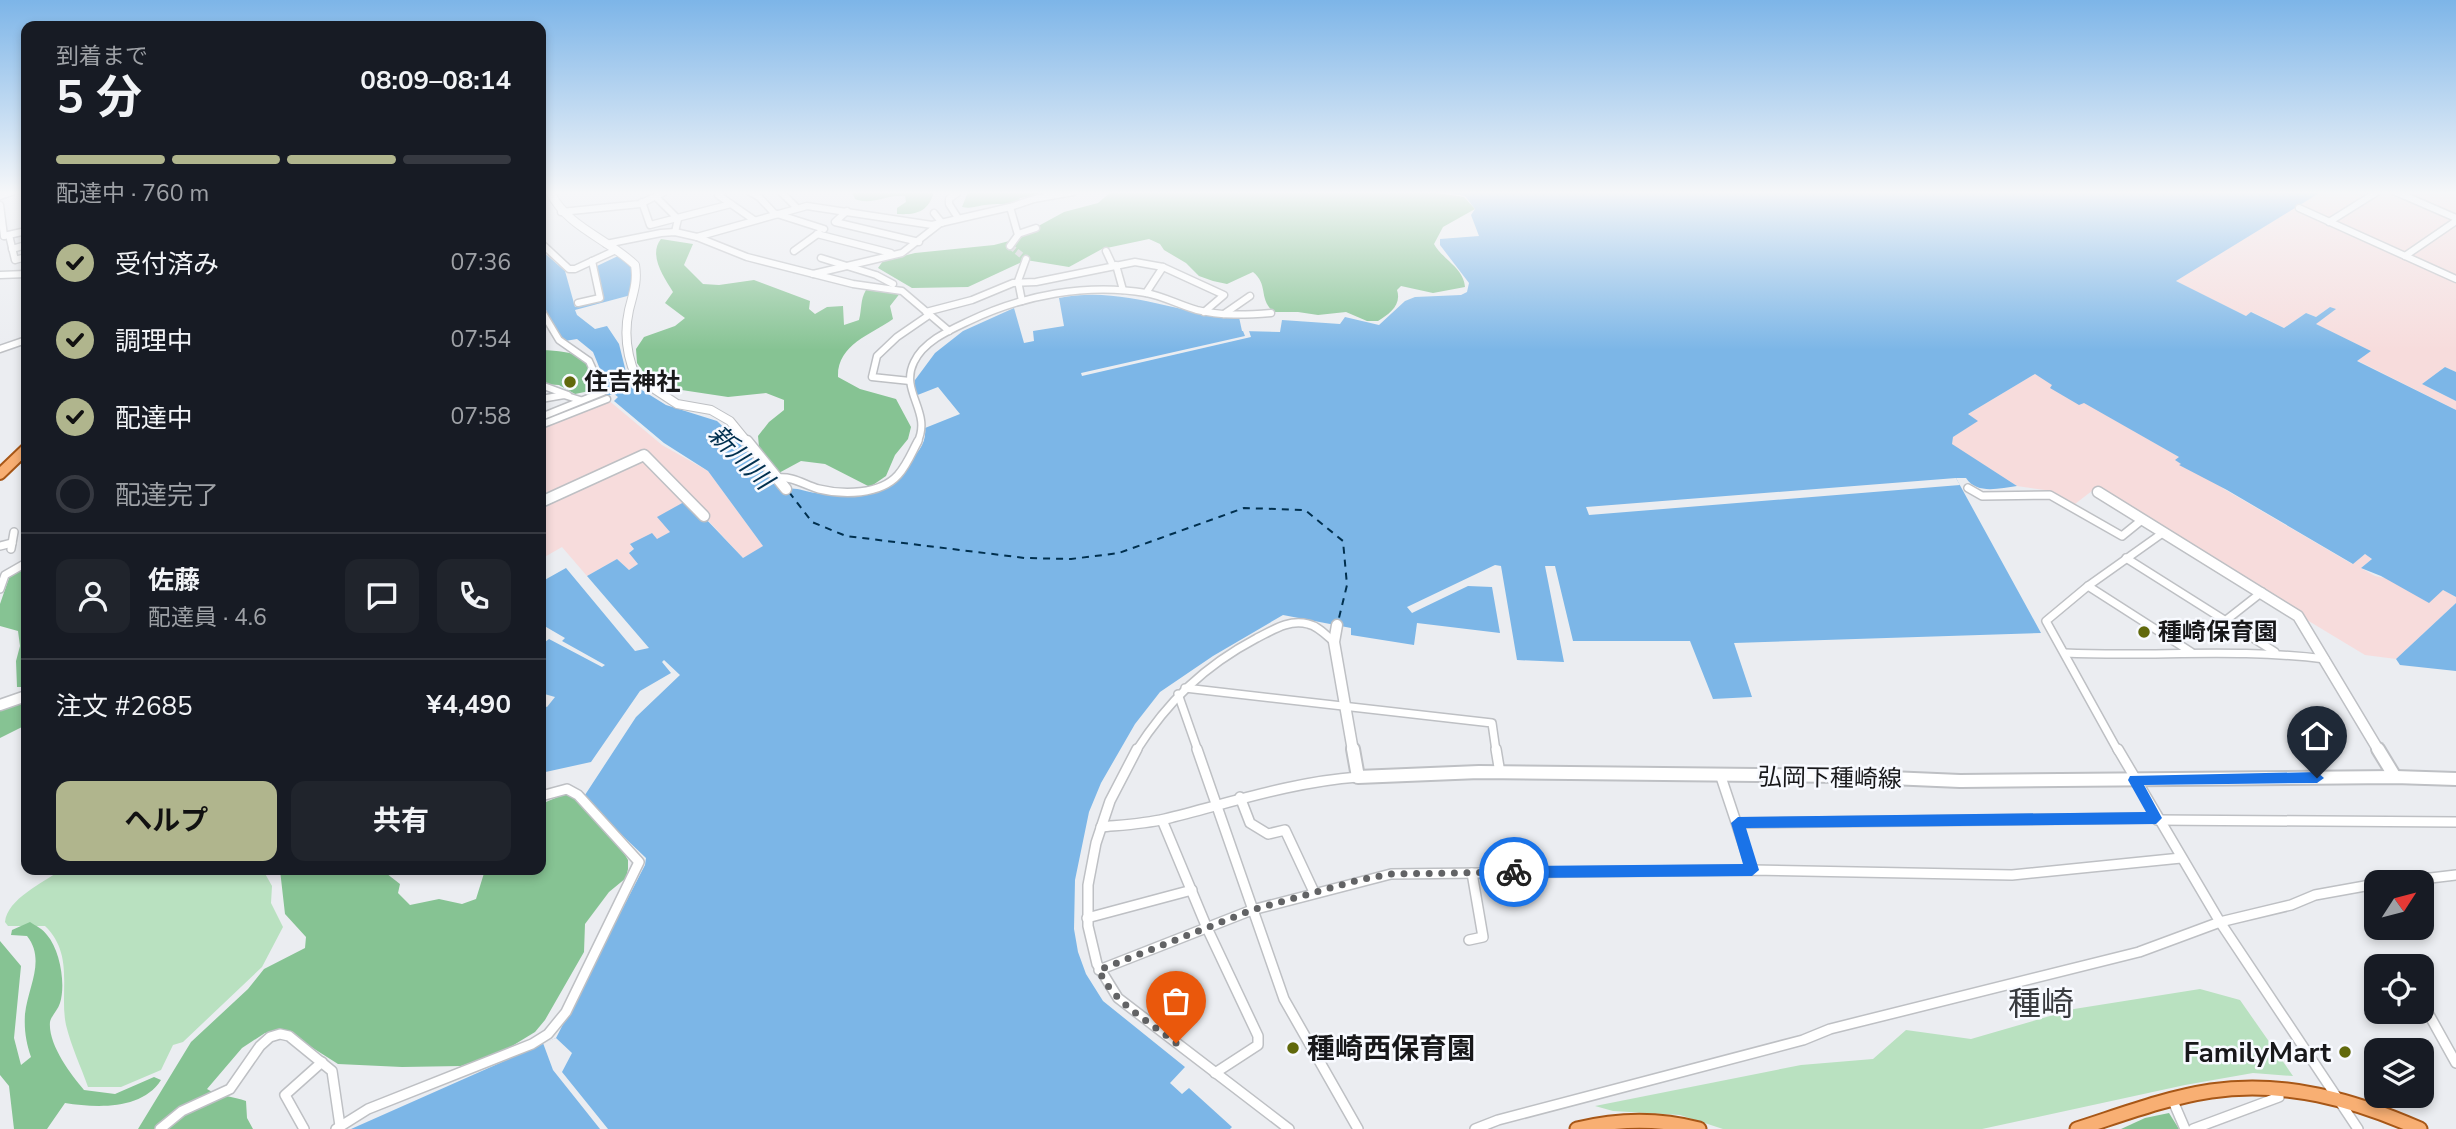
<!DOCTYPE html>
<html lang="ja">
<head>
<meta charset="utf-8">
<style>
  body { margin:0; font-family:"Nunito Sans","Noto Sans JP",sans-serif; background:#20242c; color:#f1f3f6; height:100vh; display:flex; flex-direction:column; font-size:26px; white-space:nowrap }
  * { box-sizing:border-box; margin:0 }
  p { font-size:23px; color:#9ea1a6 }
  .icon { flex:none; width:38px; height:38px; fill:none; stroke:currentColor; stroke-width:2; stroke-linecap:round; stroke-linejoin:round }
  .map { position:relative; flex:1; overflow:hidden }
  .details { position:absolute; left:21px; top:21px; width:525px; height:854px; display:flex; flex-direction:column; background:#171b24; border-radius:14px; box-shadow:0 4px 10px #0003 }
  .details>* { flex:none }
  .needle { width:46px; rotate:54deg }
  .buttons { position:absolute; left:2364px; top:870px; display:grid; gap:14px }
  .buttons a { display:grid; place-items:center; width:70px; height:70px; border-radius:14px; background:#171b24; box-shadow:0 4px 10px #0003; font-size:35px }
  .pin { position:absolute; display:grid; place-items:center; width:60px; height:60px; color:#fff; margin:-72px -30px; border-radius:50% 50% 50% 0; rotate:-45deg; box-shadow:0 0 7px #0007 }
  .pin .icon { rotate:45deg }
  .courier { position:absolute; display:grid; place-items:center; width:70px; height:70px; margin:-35px; border:5px solid #1a73e8; border-radius:50%; background:#fff; color:#222; box-shadow:0 2px 9px #0007 }
  .overview em { font-style:normal; font-weight:700 }
  .overview div { display:flex; flex-direction:column-reverse }
  .overview { display:flex; align-items:center; justify-content:space-between; height:119px; padding:0 35px }
  h1 { font-size:46px; font-weight:700; line-height:52px }
  .bar { display:grid; grid-template-columns:repeat(4,1fr); gap:10px 7px; align-content:center; height:84px; padding:0 35px }
  .bar i { height:9px; border-radius:5px; background:#363941 }
  .bar .active { background:#b0b58d }
  .bar p { grid-column:span 4 }
  .line { display:flex; align-items:center; gap:18px; padding:0 35px; border-top:2px solid #363941 }
  .line div { flex:1 }
  .round { display:grid; place-items:center; flex:none; width:74px; height:74px; border-radius:14px; background:#20242c }
  ol { padding:0 35px; list-style:none }
  li { display:flex; align-items:center; gap:21px; height:77px }
  li p { margin-inline-start:auto }
  li .icon { padding:7px; border-radius:50%; background:#b0b58d; color:#111; stroke-width:4 }
  li:last-child { color:#9ea1a6 }
  li i { width:38px; height:38px; border:4px solid #363941; border-radius:50% }
  .primary-button { display:flex; gap:14px; margin-top:auto; padding:14px 35px }
  .primary-button a { flex:1; height:80px; border-radius:14px; background:#b0b58d; color:#111; font-size:28px; font-weight:700; line-height:80px; text-align:center }
  .primary-button a+a { background:#20242c; color:#f1f3f6 }
  .map>svg:first-child { display:block }
  .industrial { fill:#f7dcdc }
  .green { fill:#b9e1c0 }
  .forest { fill:#86c393 }
  .water { fill:#7cb6e7 }
  .pier { fill:#ebedf1 }
  .lines { fill:none; stroke-linecap:round; stroke-linejoin:round }
  .stream { stroke:#7cb6e7; stroke-width:2 }
  .ferry { stroke:#01304f; stroke-width:2; stroke-dasharray:7 6; stroke-linecap:butt }
  .street-tunnel { stroke:#cbcdd1; stroke-width:6; stroke-dasharray:6 2.5; stroke-linecap:butt }
  .street-far2-casing { stroke:#bec0c4; stroke-width:9 }
  .street-far1-casing { stroke:#bec0c4; stroke-width:10 }
  .street-casing { stroke:#bec0c4; stroke-width:12 }
  .secondary-far2-casing { stroke:#bec0c4; stroke-width:10 }
  .secondary-far1-casing { stroke:#bec0c4; stroke-width:13 }
  .secondary-casing { stroke:#bec0c4; stroke-width:16 }
  .primary-far1-casing { stroke:#a75717; stroke-width:14 }
  .primary-casing { stroke:#a75717; stroke-width:17 }
  .street-far2 { stroke:#fff; stroke-width:6 }
  .street-far1 { stroke:#fff; stroke-width:7 }
  .street { stroke:#fff; stroke-width:9 }
  .secondary-far2 { stroke:#fff; stroke-width:8 }
  .secondary-far1 { stroke:#fff; stroke-width:10 }
  .secondary { stroke:#fff; stroke-width:12 }
  .primary-far1 { stroke:#f8af73; stroke-width:10 }
  .primary { stroke:#f8af73; stroke-width:13 }
  .route { fill:#1a73e8 }
  .done { stroke:#626365; stroke-width:7; stroke-dasharray:0 12.6 }
  .poi-dot { fill:#61690c; stroke:#f8faff; stroke-width:2.5 }
  .labels { text-anchor:middle; stroke-width:5; stroke-linejoin:round; paint-order:stroke }
  .poi-label { font-size:24px; font-weight:bold; fill:#18181a; stroke:#f8faff; text-anchor:start }
  .street-label { font-size:24px; fill:#18181a; stroke:#f8faff }
  .water-label { font-size:26px; font-style:italic; fill:#01304f; stroke:#f8faff }
  .near-poi-label { font-size:28px; font-weight:bold; fill:#18181a; stroke:#f8faff; text-anchor:start }
  .near-quarter-label { font-size:33px; fill:#383a3e; stroke:#f8faff }
</style>
</head>
<body>
<div class="map">
<svg width="2456" height="1129" viewBox="0 0 2456 1129">
  <rect width="100%" height="100%" fill="#ebedf1"/>
  <g class="industrial">
    <path d="M2321 192H2456V372L2445 367 2422 384 2456 401V410L2356 360 2371 351 2315 324 2335 309 2330 307 2316 317 2306 313 2284 328 2252 312 2246 316 2175 281Z"/>
    <path d="M2035 374 2179 457 2224 489 2352 564 2365 554 2372 559 2361 568 2375 576 2443 590 2456 597V603L2396 659 2365 655 2307 620 2296 609 2097 487 2075 504 2052 491 2017 486 1951 444 1953 437 1977 421 1968 414Z"/>
    <path d="M607 399 662 445 708 471 763 546 760 549 743 558 704 516 657 540 630 545 634 549 629 552 638 564 629 570 617 559 587 576 562 547 541 559V429Z"/>
  </g>
  <g class="green">
    <path d="M61 870H263L272 886 271 903 283 927 262 967 183 1042 173 1045 161 1070 121 1087H88C81 1067 71 1046 66 1025 59 992 75 955 45 926H8L5 922C7 899 44 882 61 870Z"/>
    <path d="M2200 989 2240 1000 2293 1076 2253 1073 2185 1085 1982 1129H1723L1680 1115 1613 1111 1595 1106 1801 1065 1873 1059 1906 1030 1971 1039 2074 1009Z"/>
  </g>
  <g class="forest">
    <path d="M852 192H934C928 212 917 215 897 214V208L906 202 905 196C887 194 872 206 855 199Z"/>
    <path d="M968 192H1055L1020 198 1017 203C1006 205 996 203 985 205 976 206 972 209 962 207Z"/>
    <path d="M1111 192H1430L1464 197 1475 209 1443 227 1434 244C1442 259 1464 268 1465 287L1433 293 1401 286 1397 290C1402 305 1389 314 1378 321H1367L1346 312 1318 315 1298 312H1274C1258 299 1269 285 1253 272L1227 284 1213 281 1199 276 1186 263 1164 250 1160 244 1149 239 1102 249 1069 267 1026 260 968 287 912 288 878 268 883 261 915 253 994 245 1013 240 1064 212 1098 203Z"/>
    <path d="M661 239 693 244 684 265 703 284 719 285 754 280 810 301 809 309 815 314 827 307 843 306 844 325 859 320C862 309 860 300 866 290L889 289 901 292 890 306 893 319C870 335 837 345 838 377L860 389 896 399 911 427 908 439 895 455 886 476 870 487 825 464 801 461 777 474 759 447 758 436 769 422 784 410V400L766 393 728 397 675 389 644 373 637 363 636 349 644 337 675 326 685 318 665 303 673 292C664 277 648 255 661 239Z"/>
    <path d="M541 350C578 352 586 353 599 389L575 394 559 385 541 384Z"/>
    <path d="M26 566V687H17L16 661 20 646 18 631 0 626V604L10 575Z"/>
    <path d="M26 701V725L0 738V710Z"/>
    <path d="M576 793 611 831 628 860V869L626 878 609 892 585 924 584 952 545 1020 535 1032 504 1051 461 1066 402 1067 338 1064 286 1031 265 1033 242 1048 207 1089C215 1095 235 1097 246 1101L247 1118 253 1129H138L191 1042 248 989 264 969 305 948 306 937 285 914 280 870H382L400 884 398 893 410 905 439 899 462 904 476 899 485 870H541V804L565 794Z"/>
    <path d="M30 922C36 926 43 929 47 935 60 950 66 984 60 1003 58 1010 51 1016 50 1022 48 1044 70 1074 84 1090L115 1094 154 1077 161 1080C142 1110 97 1108 65 1103L47 1129H14L9 1086 0 1075V941L21 966 14 1038 21 1065 31 1057C26 1042 24 1030 25 1014 28 987 46 960 27 936L11 935 12 930Z"/>
    <path d="M2169 1113 2179 1129H2121L2145 1118Z"/>
  </g>
  <g class="water">
    <path d="M1444 192H2321L2176 281 2246 316 2251 312 2284 328 2306 313 2316 317 2330 307 2336 309 2316 324 2371 351 2357 361 2456 410V597L2443 590 2429 603 2381 576 2361 568 2372 559 2365 554 2353 564 2227 490 2179 465 2181 464 2175 460 2179 457 2084 403 2079 405 2050 388 2052 385 2035 374 1968 414 1978 421 1953 437 1952 444 2017 486C2000 488 1977 495 1966 478H1956L2041 633 1734 643 1752 697 1713 699 1690 641H1573L1555 566H1545L1564 662 1517 660 1501 566 1495 565 1407 607 1412 613 1468 586 1492 587 1500 633 1417 623 1414 645 1351 635V628L1283 615 1213 656 1160 692 1135 724 1101 783 1089 812 1075 880 1074 929 1078 952 1086 974 1103 1001 1185 1067 1170 1083 1182 1094 1189 1088 1232 1127 1230 1129H351L556 1038 645 865 646 858 583 798 636 717 680 675 664 660 662 662 671 673 640 691 591 762 541 773V705L547 707 555 697 541 693V658L545 654 541 652V645L549 639 602 667 605 665 562 641 565 638 541 624V582L566 568 635 651 649 648 587 576 617 559 629 570 638 564 629 553 634 549 630 544 652 533 657 539 670 532 657 517 684 502 703 516 743 558 763 546 708 471 664 443 614 401 618 397 608 389 593 352 577 339 565 341C539 315 541 284 541 250L565 271 575 307 603 298 597 266 618 256 631 266V295L575 310 577 315 595 329 607 326 619 344 626 372 637 387 666 405 717 421 736 439 780 491C794 485 801 491 816 493 857 500 880 498 907 465 917 453 927 444 925 428L960 414 938 387 915 396V380L935 353 963 331 1014 308 1024 343 1034 341 1033 331 1064 326 1059 298C1124 285 1176 315 1239 317L1242 331 1280 332 1282 320 1340 324 1345 317 1379 325 1405 301 1415 297 1461 295 1467 292 1469 283 1440 245V239L1479 236 1471 215 1475 209 1465 196Z"/>
    <path d="M2445 367 2456 372V401L2422 384Z"/>
    <path d="M2456 603V671L2400 665 2396 659Z"/>
  </g>
  <g class="pier">
    <path d="M1243 331H1249L1251 337 1082 376 1081 373 1245 336Z"/>
    <path d="M1956 478 1960 485 1589 515 1586 507Z"/>
    <path d="M556 1038 572 1053 562 1072 608 1129H600L553 1070 543 1043Z"/>
  </g>
  <g class="lines">
    <path class="stream" d="M561 412 615 392"/>
    <path class="ferry" d="M789 492 812 522 846 536 1025 558 1071 559 1119 553 1244 508 1305 510 1343 541 1347 585 1338 622"/>
    <path class="street-tunnel" d="M1010 246 1026 259"/>
    <defs>
      <g id="street-far2">
        <path d="M722 192 718 195 754 220"/>
        <path d="M750 192 759 197 774 213 824 229"/>
        <path d="M781 192 797 208"/>
        <path d="M2396 192 2456 218"/>
        <path d="M957 193 949 199V204L958 218"/>
        <path d="M0 196 12 192"/>
        <path d="M657 198 678 219 675 232"/>
        <path d="M642 202 650 225 731 204"/>
        <path d="M0 205 4 236"/>
        <path d="M1010 207 1034 199 1073 192"/>
        <path d="M2299 208 2456 279"/>
        <path d="M847 211 835 222 919 242"/>
        <path d="M561 212 640 204 664 192"/>
        <path d="M934 213 942 223"/>
        <path d="M2329 222 2377 192"/>
        <path d="M817 234 891 253"/>
        <path d="M1018 234 1036 228"/>
        <path d="M9 235 15 260 26 257"/>
        <path d="M4 236 26 231"/>
        <path d="M697 237 807 206 932 225 1010 207 1018 235 1010 246"/>
        <path d="M541 243 569 269H575L616 250"/>
        <path d="M606 244 661 233 675 232 697 237 747 257 853 284 902 291 949 331"/>
        <path d="M12 249 26 245"/>
        <path d="M794 251 819 233"/>
        <path d="M1106 251 1113 266"/>
        <path d="M2405 256 2456 221"/>
        <path d="M821 258 876 275 893 284"/>
        <path d="M1116 265 1123 290"/>
        <path d="M813 274 902 253 938 225"/>
        <path d="M0 275 26 274"/>
        <path d="M1146 293 1163 267"/>
        <path d="M1022 301 1018 281 1026 259"/>
        <path d="M578 303 600 298 592 261"/>
        <path d="M541 310 559 340 589 361 603 392 541 417"/>
        <path d="M926 312 972 300 1013 283 1036 282 1135 262 1163 267 1224 295 1204 312"/>
        <path d="M1224 314 1250 296"/>
        <path d="M0 349 26 340"/>
        <path d="M910 381 872 377 877 356 897 337 929 315"/>
        <path d="M541 385 568 395"/>
        <path d="M541 399 564 395 580 400"/>
        <path d="M541 425 607 399"/>
        <path d="M917 443C933 412 899 392 914 362 924 341 950 330 969 321 1023 295 1087 283 1146 293 1163 296 1179 305 1197 310 1221 316 1246 315 1271 313"/>
      </g>
      <g id="street-far1">
        <path d="M777 478C794 476 804 485 819 489 843 495 880 495 898 475 907 465 912 452 918 441"/>
        <path d="M1968 488 1982 496 2050 495 2122 536 2143 519"/>
        <path d="M0 546 12 543"/>
        <path d="M11 549 14 532"/>
        <path d="M2126 558 2275 652"/>
        <path d="M2088 586 2191 652"/>
        <path d="M0 589 5 575 26 563"/>
        <path d="M2225 621 2262 592"/>
        <path d="M2065 653C2152 657 2238 648 2325 659"/>
        <path d="M1185 688 1492 723 1496 751"/>
        <path d="M1178 694 1198 751"/>
        <path d="M1136 751C1168 701 1204 666 1257 638 1273 630 1289 619 1308 624 1318 626 1326 635 1334 642"/>
        <path d="M2118 751 2046 621 2088 586 2164 532"/>
      </g>
      <g id="street">
        <path d="M1137 749 1110 801 1096 843 1088 885V926L1097 964 1118 998 1289 1129"/>
        <path d="M1197 749 1284 999 1358 1129"/>
        <path d="M1496 749 1500 773"/>
        <path d="M2118 749 2220 922 2358 1129"/>
        <path d="M1721 777 1752 870"/>
        <path d="M1240 797 1250 823 1268 834 1285 830 1314 892"/>
        <path d="M1162 820 1207 928 1258 1036V1045L1215 1073"/>
        <path d="M2157 820 2456 822"/>
        <path d="M1738 823 2156 818"/>
        <path d="M1101 827C1122 825 1144 824 1165 819 1230 803 1291 782 1358 777"/>
        <path d="M2397 882 2456 875"/>
        <path d="M1087 918 1192 890"/>
        <path d="M1469 940 1483 937 1472 873"/>
        <path d="M1099 970 1252 910 1391 874 1752 870 2012 875 2181 858"/>
        <path d="M2422 1002 2456 1063"/>
        <path d="M2173 1101 2185 1129"/>
        <path d="M160 1129 182 1111 230 1089 260 1046 270 1037 280 1034 289 1036 332 1071 340 1126"/>
        <path d="M304 1129 285 1095 322 1062"/>
        <path d="M336 1129 368 1109 532 1044 548 1034 566 1012 639 862 578 795 567 789 541 796"/>
        <path d="M1475 1129 1498 1120 1803 1040 1830 1029 2139 952 2220 922 2291 905 2315 895 2376 884"/>
        <path d="M2193 1129 2279 1097 2277 1090"/>
      </g>
      <path id="secondary-far2" d="M550 192C568 228 607 238 635 265 638 281 633 294 629 310 624 332 627 356 636 377L677 404 711 410 730 421 748 443"/>
      <g id="secondary-far1">
        <path d="M747 441 786 489"/>
        <path d="M2098 492 2298 616 2379 751"/>
        <path d="M541 502 644 455 704 516"/>
        <path d="M1337 625 1334 642 1353 751"/>
        <path d="M0 705 26 696"/>
      </g>
      <g id="secondary">
        <path d="M1353 749 1358 777 1479 772 1844 776 1960 781 2395 777 2456 779"/>
        <path d="M2378 749 2395 777"/>
      </g>
      <path id="primary-far1" d="M0 474 26 449"/>
      <g id="primary">
        <path d="M1577 1129C1618 1119 1658 1118 1699 1129"/>
        <path d="M2077 1129C2121 1115 2165 1098 2211 1091 2284 1080 2354 1100 2420 1129"/>
      </g>
    </defs>
    <use href="#street-far2" class="street-far2-casing"/>
    <use href="#street-far1" class="street-far1-casing"/>
    <use href="#street" class="street-casing"/>
    <use href="#secondary-far2" class="secondary-far2-casing"/>
    <use href="#secondary-far1" class="secondary-far1-casing"/>
    <use href="#secondary" class="secondary-casing"/>
    <use href="#primary-far1" class="primary-far1-casing"/>
    <use href="#primary" class="primary-casing"/>
    <use href="#street-far2" class="street-far2"/>
    <use href="#street-far1" class="street-far1"/>
    <use href="#street" class="street"/>
    <use href="#secondary-far2" class="secondary-far2"/>
    <use href="#secondary-far1" class="secondary-far1"/>
    <use href="#secondary" class="secondary"/>
    <use href="#primary-far1" class="primary-far1"/>
    <use href="#primary" class="primary"/>
  </g>
  <linearGradient id="sky" x2="0" y2="1"><stop stop-color="#7db5e8"/><stop offset="0.55" stop-color="#f6f7f9"/><stop offset="1" stop-color="#f6f7f9" stop-opacity="0"/></linearGradient>
  <rect width="2456" height="350" fill="url(#sky)"/>
  <path class="route" d="M2317 772 2324 778 2317 783 2144 785 2162 818 2156 824 1746 828 1759 870 1752 876 1514 878 1507 872 1514 866 1743 864 1731 823 1738 817 2146 812 2128 780 2130 776Z"/>
  <g class="lines">
    <path class="done" d="M1176 1043C1150 1022 1112 1002 1099 970L1252 910 1359 880 1391 874 1514 872"/>
  </g>
  <g class="poi-dot">
    <circle cx="570" cy="382" r="7"/>
    <circle cx="2144" cy="632" r="7"/>
    <circle cx="1293" cy="1048" r="7"/>
    <circle cx="2345" cy="1052" r="7"/>
  </g>
  <g class="labels">
    <g class="poi-label">
      <text x="584" y="390">住吉神社</text>
      <text x="2158" y="640">種崎保育園</text>
    </g>
    <g class="street-label">
      <text transform="translate(1830 778) rotate(1)" y="8">弘岡下種崎線</text>
    </g>
    <g class="water-label">
      <text transform="translate(741 457) rotate(45)" y="9">新川川</text>
    </g>
    <g class="near-poi-label">
      <text x="1307" y="1058">種崎西保育園</text>
      <text x="2331" y="1062" text-anchor="end">FamilyMart</text>
    </g>
    <g class="near-quarter-label">
      <text x="2041" y="1015">種崎</text>
    </g>
  </g>
</svg>
<div class="buttons">
<a><svg class="needle" viewBox="-14 -14 28 28"><path d="M0-13l5 13h-10z" fill="#e53935"/><path d="M0 13l5-13h-10z" fill="#9ea1a6"/></svg></a>
<a><svg class="icon" aria-label="locate" viewBox="0 0 24 24"><circle cx="12" cy="12" r="6"/><path d="M12 2v4M12 18v4M2 12h4M18 12h4"/></svg></a>
<a><svg class="icon" aria-label="layers" viewBox="0 0 24 24"><path d="M12 4l9 5-9 5-9-5zM3 14l9 5 9-5"/></svg></a>
</div>
<div class="pin" style="left:1176px;top:1043px;background:#ea580c"><svg class="icon" aria-label="bag" viewBox="0 0 24 24"><path d="M5 8h14l-1 12H6zM9 8a3 3 0 0 1 6 0"/></svg></div>
<div class="pin" style="left:2317px;top:778px;background:#1f2937"><svg class="icon" aria-label="home" viewBox="0 0 24 24"><path d="M3 11l9-7 9 7M6 9v11h12V9"/></svg></div>
<div class="courier" style="left:1514px;top:872px"><svg class="icon" aria-label="bike" viewBox="0 0 24 24"><circle cx="6" cy="16" r="4"/><circle cx="18" cy="16" r="4"/><path d="M6 16l4-8h5l3 8M10 8l3 8H6M13 5h3"/></svg></div>
<section class="details">
<div class="overview"><div><h1>5 分</h1><p>到着まで</p></div><em>08:09–08:14</em></div>
<div class="bar"><i class="active"></i><i class="active"></i><i class="active"></i><i></i><p>配達中 · 760 m</p></div>
<ol>
<li><svg class="icon" aria-label="check" viewBox="0 0 24 24"><path d="M5 12l5 5 9-10"/></svg>受付済み<p>07:36</p></li>
<li><svg class="icon" aria-label="check" viewBox="0 0 24 24"><path d="M5 12l5 5 9-10"/></svg>調理中<p>07:54</p></li>
<li><svg class="icon" aria-label="check" viewBox="0 0 24 24"><path d="M5 12l5 5 9-10"/></svg>配達中<p>07:58</p></li>
<li><i></i>配達完了</li>
</ol>
<div class="line" style="height:126px"><a class="round"><svg class="icon" aria-label="person" viewBox="0 0 24 24"><circle cx="12" cy="8" r="4"/><path d="M4 21q1-7 8-7t8 7"/></svg></a><div><b>佐藤</b><p>配達員 · 4.6</p></div><a class="round"><svg class="icon" aria-label="chat" viewBox="0 0 24 24"><path d="M4 5h16v11H9l-5 4z"/></svg></a><a class="round"><svg class="icon" aria-label="phone" viewBox="0 0 24 24"><path d="M5 4h4l2 5-3 2q2 4 5 5l2-3 5 2v4C11 20 4 13 5 4z"/></svg></a></div>
<div class="line" style="height:91px"><div>注文 #2685</div><b>¥4,490</b></div>
<div class="primary-button"><a>ヘルプ</a><a>共有</a></div>
</section>
</div>
</body>
</html>
